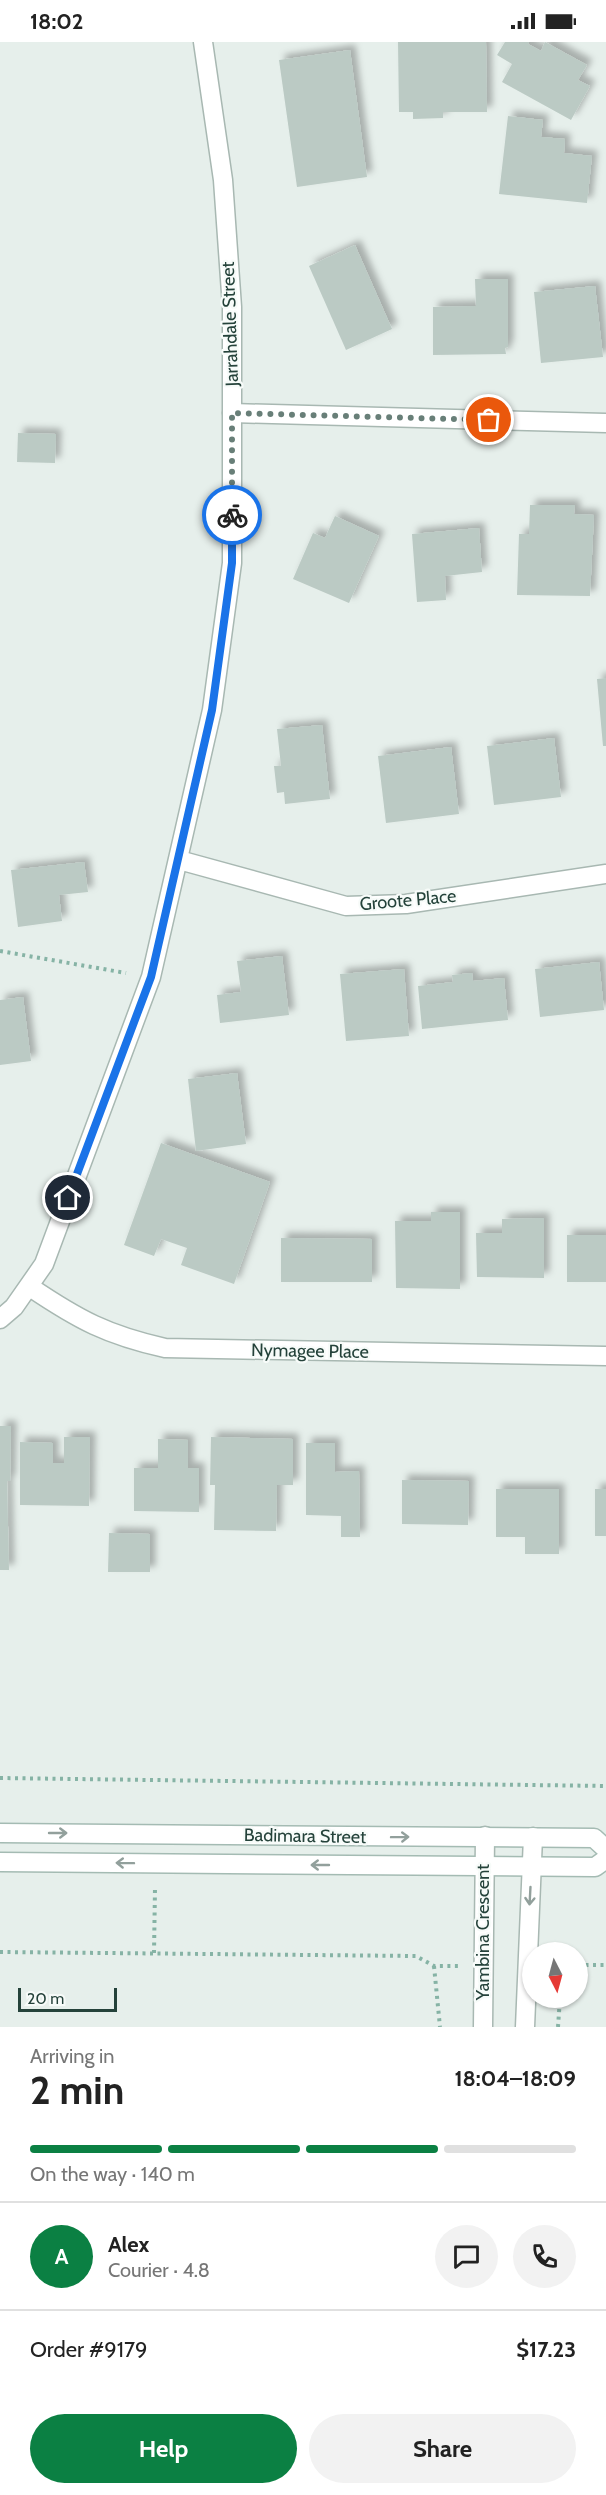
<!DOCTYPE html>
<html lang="en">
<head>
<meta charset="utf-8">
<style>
  body { margin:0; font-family:Cabin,sans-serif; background:#f2f2f2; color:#222; height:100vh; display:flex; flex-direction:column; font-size:22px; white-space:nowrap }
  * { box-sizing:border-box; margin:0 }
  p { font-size:20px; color:#767676 }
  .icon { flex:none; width:33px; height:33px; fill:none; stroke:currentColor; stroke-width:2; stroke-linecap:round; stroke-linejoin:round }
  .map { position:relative; height:1985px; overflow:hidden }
  .side { display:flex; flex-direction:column; background:#fff; flex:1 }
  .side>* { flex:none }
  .needle { width:39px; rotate:174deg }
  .tools { position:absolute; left:522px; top:1900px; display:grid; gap:12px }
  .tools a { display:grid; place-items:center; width:66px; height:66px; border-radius:50%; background:#fff; box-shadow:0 2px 4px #0004; font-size:30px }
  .scale { position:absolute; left:18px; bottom:15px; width:99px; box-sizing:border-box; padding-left:6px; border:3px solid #24423a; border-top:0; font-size:16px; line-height:21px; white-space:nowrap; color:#24423a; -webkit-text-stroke:4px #f7fbf9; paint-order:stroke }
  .pin { position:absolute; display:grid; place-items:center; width:51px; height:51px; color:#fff; margin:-26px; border:3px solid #fff; border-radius:50%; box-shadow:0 2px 6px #0007 }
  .courier { position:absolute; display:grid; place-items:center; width:60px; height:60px; margin:-30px; border:4px solid #1a73e8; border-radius:50%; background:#fff; color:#222; box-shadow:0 2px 8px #0007 }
  .headline em { font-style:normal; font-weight:800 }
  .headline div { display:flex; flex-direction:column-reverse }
  .headline { display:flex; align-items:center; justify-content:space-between; height:102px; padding:0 30px }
  h1 { font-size:39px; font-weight:800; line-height:45px }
  .bar { display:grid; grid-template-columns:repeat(4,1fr); gap:9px 6px; align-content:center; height:72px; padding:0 30px }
  .bar i { height:8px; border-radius:4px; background:#e0e0e0 }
  .bar .selected { background:#0b8043 }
  .bar p { grid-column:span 4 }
  .line { display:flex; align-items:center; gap:15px; padding:0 30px; border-top:2px solid #e0e0e0 }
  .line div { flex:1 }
  .round { display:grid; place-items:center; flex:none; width:63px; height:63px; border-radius:32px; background:#f2f2f2 }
  .action { display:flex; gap:12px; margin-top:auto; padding:12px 30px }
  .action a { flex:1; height:69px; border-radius:36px; background:#0b8043; color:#fff; font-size:24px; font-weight:800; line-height:69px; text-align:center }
  .action a+a { background:#f2f2f2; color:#222 }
  .status { display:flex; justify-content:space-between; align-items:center; height:42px; padding:0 30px; background:#fff; direction:ltr }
  .status svg { height:16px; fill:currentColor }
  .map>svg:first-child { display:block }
  .building { fill:#bbcac4; filter:url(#shadow) }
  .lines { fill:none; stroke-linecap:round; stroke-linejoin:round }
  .minor-casing { stroke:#a8b8b2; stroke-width:21 }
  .tertiary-casing { stroke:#a8b8b2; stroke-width:21 }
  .secondary-casing { stroke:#a4bbb3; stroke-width:21 }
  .path { stroke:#86b3a5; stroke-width:4; stroke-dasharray:3 4.5; stroke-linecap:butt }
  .minor { stroke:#fff; stroke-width:18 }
  .tertiary { stroke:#fff; stroke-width:18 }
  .secondary { stroke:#fff; stroke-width:18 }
  .oneway { stroke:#92a09c }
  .done { stroke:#687f78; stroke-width:6; stroke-dasharray:0 10.8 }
  .route { stroke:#1a73e8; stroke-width:8 }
  .labels { text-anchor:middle; stroke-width:4.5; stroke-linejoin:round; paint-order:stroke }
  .street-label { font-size:18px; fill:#24423a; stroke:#f7fbf9 }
</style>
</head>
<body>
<div class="status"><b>18:02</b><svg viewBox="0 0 49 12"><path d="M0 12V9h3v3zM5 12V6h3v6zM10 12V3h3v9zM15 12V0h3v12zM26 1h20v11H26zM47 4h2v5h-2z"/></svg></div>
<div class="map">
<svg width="606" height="1985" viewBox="0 0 606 1985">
  <defs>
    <filter id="shadow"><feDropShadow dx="5.5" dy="-5.5" stdDeviation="3" flood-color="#0004"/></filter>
  </defs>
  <rect width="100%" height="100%" fill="#e6efeb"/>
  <g class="building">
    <path d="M398 0H486L487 70H443V76L413 77V70H399Z"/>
    <path d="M505 0H529L528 2 541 9 545 0 587 23 578 38 590 44 571 78 502 40 512 22 497 13Z"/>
    <path d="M350 8 367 135 297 145 279 18Z"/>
    <path d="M508 74 543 78 541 95 565 97 564 111 592 114 587 161 499 152Z"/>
    <path d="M355 203 392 287 346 308 309 224Z"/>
    <path d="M475 237H508V305L505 306 506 312 433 313V265L476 264Z"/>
    <path d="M595 244 603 315 541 321 534 250Z"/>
    <path d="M18 391 56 392 55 421 17 420Z"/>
    <path d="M530 463H575L574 472 594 473 590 554 517 553 519 492H529Z"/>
    <path d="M335 474 379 494 349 561 293 537 313 491 325 496Z"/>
    <path d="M479 486 482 530 445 534 446 558 417 560 412 492Z"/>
    <path d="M606 636V704H603L597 637Z"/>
    <path d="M322 683 330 757 285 762 284 750 277 751 274 724H281L277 687Z"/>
    <path d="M554 696 561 755 494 763 487 704Z"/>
    <path d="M451 705 459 772 386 781 378 714Z"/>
    <path d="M84 820 88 850 59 853 62 879 18 885 11 828Z"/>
    <path d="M282 914 289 973 220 981 217 953 241 950 237 919Z"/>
    <path d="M599 920 604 968 540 975 535 927Z"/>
    <path d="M404 927 409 994 346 999 340 932Z"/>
    <path d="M472 931 473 939 504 936 508 978 422 987 418 944 453 940 452 933Z"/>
    <path d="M23 955 31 1019 0 1023V958Z"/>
    <path d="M237 1031 246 1102 196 1109 188 1037Z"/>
    <path d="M161 1101 270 1140 234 1242 181 1223 187 1206 161 1197 154 1214 124 1203Z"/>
    <path d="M431 1170H460V1247L396 1246 395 1179H431Z"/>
    <path d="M544 1176V1236L477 1235 476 1191H502V1177Z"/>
    <rect x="567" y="1193" width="39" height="47"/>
    <path d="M281 1196 372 1197V1240H281Z"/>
    <path d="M0 1384H11L10 1439H7L9 1528H0Z"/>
    <path d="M64 1395H90L89 1464 20 1463V1400L53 1401V1421H64Z"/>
    <path d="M211 1395 293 1397V1443H277L276 1489 214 1488 215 1443H210Z"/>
    <path d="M158 1397 188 1398V1426H199V1470L134 1469V1426H158Z"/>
    <path d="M306 1401H335V1430L359 1429 360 1495H341V1474L306 1473Z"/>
    <path d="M402 1438 469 1439 468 1483 402 1482Z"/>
    <path d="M496 1447H559V1512H525V1495H496Z"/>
    <rect x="595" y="1447" width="11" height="47"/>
    <path d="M109 1491 150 1492V1530H108Z"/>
  </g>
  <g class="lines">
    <defs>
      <g id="minor">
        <path d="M232 371 606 381"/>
        <path d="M179 818 346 864 406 862 606 832"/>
        <path d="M30 1245C79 1278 107 1293 165 1306L606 1314"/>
        <path d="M0 1277 14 1265 44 1222 151 935 212 668 232 521V265L223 138 203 0"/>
      </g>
      <g id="tertiary">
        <path d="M483 1985 485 1794"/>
        <path d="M525 1985 533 1795"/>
      </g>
      <g id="secondary">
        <path d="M0 1791 594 1796 606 1807"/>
        <path d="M0 1820 595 1825 606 1817"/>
      </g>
    </defs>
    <use href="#minor" class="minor-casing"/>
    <use href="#tertiary" class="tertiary-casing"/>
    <use href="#secondary" class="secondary-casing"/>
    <g class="path">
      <path d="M0 909 126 931"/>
      <path d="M0 1736 606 1744"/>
      <path d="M0 1910 416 1914 434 1924H459"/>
      <path d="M154 1911 155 1846"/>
      <path d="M578 1923H606"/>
      <path d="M434 1924 440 1985"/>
      <path d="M558 1985 560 1956"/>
    </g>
    <use href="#minor" class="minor"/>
    <use href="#tertiary" class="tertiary"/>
    <use href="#secondary" class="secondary"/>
  </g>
  <defs><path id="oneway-shaft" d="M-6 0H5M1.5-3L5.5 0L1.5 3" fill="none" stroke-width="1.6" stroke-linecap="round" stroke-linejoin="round" transform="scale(1.5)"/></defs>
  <g class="oneway">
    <use href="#oneway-shaft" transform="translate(58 1791)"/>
    <use href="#oneway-shaft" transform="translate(400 1795) rotate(-1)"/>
    <use href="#oneway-shaft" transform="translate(125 1821) rotate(-179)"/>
    <use href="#oneway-shaft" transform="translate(320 1823) rotate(-180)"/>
    <use href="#oneway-shaft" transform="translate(530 1854) rotate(93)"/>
  </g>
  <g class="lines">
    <path class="done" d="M232 473V371L489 378"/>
    <path class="route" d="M68 1156 151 935 212 668 232 521V473"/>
  </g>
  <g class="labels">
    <g class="street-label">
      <text transform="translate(230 282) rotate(-92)" y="6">Jarrahdale Street</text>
      <text transform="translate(408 858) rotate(-5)" y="6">Groote Place</text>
      <text transform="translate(310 1309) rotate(1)" y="6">Nymagee Place</text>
      <text transform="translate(305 1794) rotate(1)" y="6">Badimara Street</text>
      <text transform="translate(483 1890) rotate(-90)" y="6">Yambina Crescent</text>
    </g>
  </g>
</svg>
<div class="tools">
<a><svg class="needle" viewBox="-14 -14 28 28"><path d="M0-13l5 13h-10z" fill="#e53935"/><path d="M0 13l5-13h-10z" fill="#767676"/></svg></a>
</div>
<div class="scale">20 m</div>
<div class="pin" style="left:489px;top:378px;background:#ea580c"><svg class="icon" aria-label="bag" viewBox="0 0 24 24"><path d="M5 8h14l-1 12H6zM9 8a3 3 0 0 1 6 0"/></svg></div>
<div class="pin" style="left:68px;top:1156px;background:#1f2937"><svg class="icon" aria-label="home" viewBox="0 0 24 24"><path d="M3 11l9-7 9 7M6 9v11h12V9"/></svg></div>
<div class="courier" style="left:232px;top:473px"><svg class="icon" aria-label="bike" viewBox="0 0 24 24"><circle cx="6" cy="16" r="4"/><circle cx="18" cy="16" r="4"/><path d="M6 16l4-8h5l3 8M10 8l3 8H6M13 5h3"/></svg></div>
</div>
<section class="side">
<div class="headline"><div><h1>2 min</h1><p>Arriving in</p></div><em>18:04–18:09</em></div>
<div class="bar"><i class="selected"></i><i class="selected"></i><i class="selected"></i><i></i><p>On the way · 140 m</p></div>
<div class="line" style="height:108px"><b class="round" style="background:#0b8043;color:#fff">A</b><div><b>Alex</b><p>Courier · 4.8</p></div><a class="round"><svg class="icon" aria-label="chat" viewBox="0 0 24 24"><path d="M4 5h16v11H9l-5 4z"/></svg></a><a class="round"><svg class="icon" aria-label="phone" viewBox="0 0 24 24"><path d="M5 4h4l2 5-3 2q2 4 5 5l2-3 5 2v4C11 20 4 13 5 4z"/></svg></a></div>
<div class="line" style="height:78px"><div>Order #9179</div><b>$17.23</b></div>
<div class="action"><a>Help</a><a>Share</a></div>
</section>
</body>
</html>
